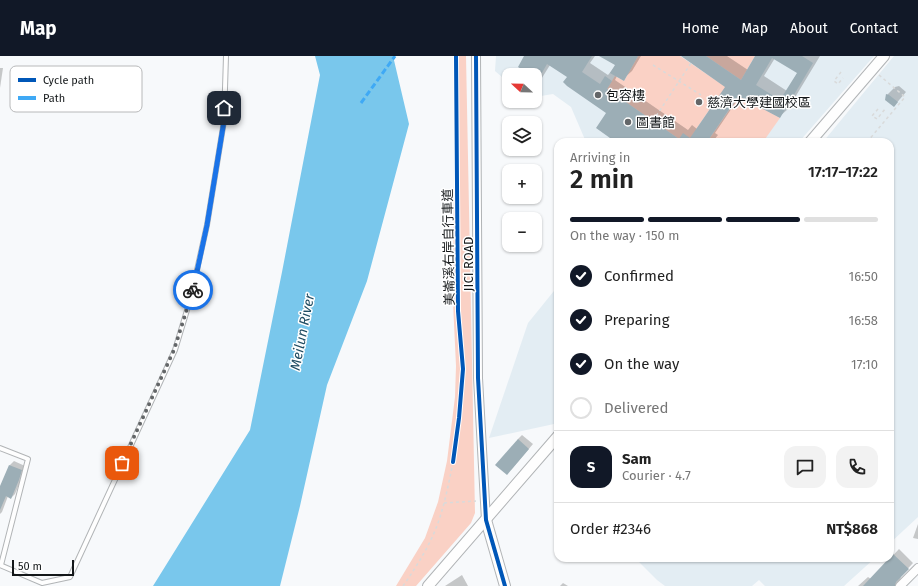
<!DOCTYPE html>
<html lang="en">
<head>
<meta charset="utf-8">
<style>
  body { margin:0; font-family:"Fira Sans","Noto Sans TC",sans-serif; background:#f2f2f2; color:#222; height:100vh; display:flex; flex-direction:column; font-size:15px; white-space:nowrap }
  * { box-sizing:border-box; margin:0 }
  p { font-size:13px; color:#767676 }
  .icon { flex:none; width:22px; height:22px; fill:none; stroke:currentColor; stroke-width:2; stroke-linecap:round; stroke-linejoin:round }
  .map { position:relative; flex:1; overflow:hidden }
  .panel { position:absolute; left:554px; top:82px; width:340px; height:424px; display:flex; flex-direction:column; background:#fff; border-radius:12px; box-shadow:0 1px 3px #0004 }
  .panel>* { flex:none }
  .needle { width:26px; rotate:292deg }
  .fabs { position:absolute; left:502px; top:12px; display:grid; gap:8px }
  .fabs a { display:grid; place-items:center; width:40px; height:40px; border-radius:8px; background:#fff; box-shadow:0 1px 3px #0004; font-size:20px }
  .scale { position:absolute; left:12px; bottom:10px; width:62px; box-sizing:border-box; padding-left:4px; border:2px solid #131719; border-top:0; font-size:11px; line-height:14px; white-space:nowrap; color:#131719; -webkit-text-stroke:3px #fff; paint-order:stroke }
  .pin { position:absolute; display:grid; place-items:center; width:34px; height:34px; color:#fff; margin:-17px; border-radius:8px; box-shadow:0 2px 6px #0006 }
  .courier { position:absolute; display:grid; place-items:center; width:40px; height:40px; margin:-20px; border:3px solid #1a73e8; border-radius:50%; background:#fff; color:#222; box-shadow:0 1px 5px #0007 }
  .overview em { font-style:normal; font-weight:600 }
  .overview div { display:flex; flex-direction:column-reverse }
  .overview { display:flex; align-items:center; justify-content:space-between; height:68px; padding:0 16px }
  h1 { font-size:26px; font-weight:600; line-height:30px }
  .bar { display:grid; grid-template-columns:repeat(4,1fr); gap:6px 4px; align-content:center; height:48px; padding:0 16px }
  .bar i { height:5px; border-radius:3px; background:#e0e0e0 }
  .bar .active { background:#111827 }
  .bar p { grid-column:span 4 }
  .line { display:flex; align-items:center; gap:10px; padding:0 16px; border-top:1px solid #e0e0e0 }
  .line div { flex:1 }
  .round { display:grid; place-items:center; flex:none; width:42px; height:42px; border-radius:12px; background:#f2f2f2 }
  ol { padding:0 16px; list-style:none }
  li { display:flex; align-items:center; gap:12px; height:44px }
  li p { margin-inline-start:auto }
  li .icon { padding:4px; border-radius:50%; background:#111827; color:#fff; stroke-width:4 }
  li:last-child { color:#767676 }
  li i { width:22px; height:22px; border:2px solid #e0e0e0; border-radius:50% }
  header { display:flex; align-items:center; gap:24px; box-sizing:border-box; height:56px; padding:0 20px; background:#111827; color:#fff }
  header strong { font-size:19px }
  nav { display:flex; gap:22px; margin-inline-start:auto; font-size:14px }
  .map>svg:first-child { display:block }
  .built { fill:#e3edf3 }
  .green { fill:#fad1c5 }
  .water { fill:#79c7ec }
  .shadow { fill:#0003; fill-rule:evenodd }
  .building { fill:#9caeb6; fill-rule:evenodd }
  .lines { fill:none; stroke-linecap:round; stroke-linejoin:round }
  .service-casing { stroke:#b1b4b6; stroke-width:6 }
  .minor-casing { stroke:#b1b4b6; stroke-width:10 }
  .tertiary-casing { stroke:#b1b4b6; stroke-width:12 }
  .path { stroke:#d9dada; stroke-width:1.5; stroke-dasharray:3 3; stroke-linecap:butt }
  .service { stroke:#fefefe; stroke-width:4 }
  .minor { stroke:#fefefe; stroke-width:8 }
  .tertiary { stroke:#fefefe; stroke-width:10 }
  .quiet { stroke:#3fa9f5; stroke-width:3; stroke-dasharray:6 3; stroke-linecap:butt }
  .cycleway-casing { stroke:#fff; stroke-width:6 }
  .cycleway { stroke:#0057b8; stroke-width:4 }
  .done { stroke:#636668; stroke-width:4; stroke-dasharray:0 7.2 }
  .route { stroke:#1a73e8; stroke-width:5 }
  .poi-dot { fill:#636668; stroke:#fff; stroke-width:1.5 }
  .labels { text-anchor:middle; stroke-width:3; stroke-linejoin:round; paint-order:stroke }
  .poi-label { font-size:13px; fill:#131719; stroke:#fff; text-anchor:start }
  .street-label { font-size:13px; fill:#131719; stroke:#fff }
  .water-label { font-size:14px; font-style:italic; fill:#204d63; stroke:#fff }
  .key { fill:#fff; stroke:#b8b9ba; stroke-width:1 }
  .key-label { font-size:11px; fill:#131719 }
</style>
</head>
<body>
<header>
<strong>Map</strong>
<nav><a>Home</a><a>Map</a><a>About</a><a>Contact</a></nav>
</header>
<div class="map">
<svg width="918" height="530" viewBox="0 0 918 530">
  <rect width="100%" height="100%" fill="#f7f9fb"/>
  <g class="built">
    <path d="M496 0H874L799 86H586L571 51 553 38 535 41V19H509V27L495 15Z"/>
    <path d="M894 0H918V461L890 487V86H823Z"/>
    <path d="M558 230V364L554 368 489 382 528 267Z"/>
    <path d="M635 502H875L844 530H765L759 524 752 530H665L657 524Z"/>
  </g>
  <g class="green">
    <path d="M454 0H466L475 457 471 467 416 530H396L425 482 438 446 447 405 455 341 456 310 453 246 455 12Z"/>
    <path d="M638 0H680L733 36 718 41 697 72 695 86 679 83 607 33 615 20 624 25Z"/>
    <path d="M706 0H755L741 24Z"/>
    <path d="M739 40 780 62 763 86H707Z"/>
  </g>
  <path class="water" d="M315 0H393L409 68 367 225 327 329 300 450 280 530H153L250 374 282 216 320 19Z"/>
  <g class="shadow">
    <path d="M525 0H595L590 7 608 19 616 9 601 0H641L632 15 623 23 617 20 615 24 688 74 692 69 697 73 727 31 682 0H727L748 14 756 0H820L788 53 779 61 740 40 715 77 718 79 714 84 716 86H608L612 81 608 57 568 20 550 9 540 25 535 30V19H526L528 15ZM775 2 798 16 787 35 764 20Z"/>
    <path d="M0 12H3L0 32Z"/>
    <path d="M899 30 906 36 894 50 886 40 895 31Z"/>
    <path d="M522 379 533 388 511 414 518 383Z"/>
    <path d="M14 405 25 410 23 419 15 438 11 442 8 440 2 456 0 458V432L10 409Z"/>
    <path d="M918 468V483L913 482Z"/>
    <path d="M899 493 913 507 901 520 900 525 895 530H858L868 521 871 523Z"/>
    <path d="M462 519 468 530H445Z"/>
    <path d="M563 527 568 530H560Z"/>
  </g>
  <g class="building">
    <path d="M524 0H592L582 16 600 28 605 20 612 25 607 33 679 83 683 77 690 82 725 31 681 0H706L741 24 755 0H802L813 7 780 62 738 40 707 86H607L610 82 596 72 606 57 567 30 563 26 567 21 547 8 535 29V19H524L526 16 518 11ZM772 2 797 17 780 44 756 29Z"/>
    <path d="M599 0H638L624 25 610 17 615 9Z"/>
    <path d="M886 38 889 39 898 46 894 51 885 44Z"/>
    <path d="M518 383 529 393 507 419 495 409Z"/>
    <path d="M9 409 22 414 19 424 11 443 6 440 0 454V430Z"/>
    <path d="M893 498 909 513 896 526 895 530H863Z"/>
  </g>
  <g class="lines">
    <defs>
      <g id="service">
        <path d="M0 392 28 403 1 509"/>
        <path d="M0 509 42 527 70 521 175 294 191 241 207 169 224 65 226 0"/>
      </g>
      <g id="minor">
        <path d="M476 0 478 322 486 464"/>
        <path d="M900 530 918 512"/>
      </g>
      <g id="tertiary">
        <path d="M810 86 884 0"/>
        <path d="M486 464 505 530"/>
        <path d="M428 530 558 380"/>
      </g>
    </defs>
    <use href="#service" class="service-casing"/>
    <use href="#minor" class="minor-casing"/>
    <use href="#tertiary" class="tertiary-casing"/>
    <g class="path">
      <path d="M653 9 701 39"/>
      <path d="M841 16 834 25 838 28 843 22"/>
      <path d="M878 53 872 60 877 63 885 53"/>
      <path d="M653 65 691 7"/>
      <path d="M867 86 905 41 879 19"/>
      <path d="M444 447 476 445"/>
      <path d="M403 530C417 510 430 489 438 467 445 447 449 426 453 406"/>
    </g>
    <use href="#service" class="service"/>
    <use href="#minor" class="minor"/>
    <use href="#tertiary" class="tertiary"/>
    <path class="quiet" d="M361 47 395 0"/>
    <defs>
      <g id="cycleway">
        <path d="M476 0 478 322 486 464 505 530"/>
        <path d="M453 406 459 362 463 313 458 255 456 0"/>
      </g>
    </defs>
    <use href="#cycleway" class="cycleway-casing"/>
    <use href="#cycleway" class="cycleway"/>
  </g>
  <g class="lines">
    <path class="done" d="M122 407 174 294 193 234"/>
    <path class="route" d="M193 234 207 169 224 65V52"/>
  </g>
  <g class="poi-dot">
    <circle cx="598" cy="39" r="4"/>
    <circle cx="699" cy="46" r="4"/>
    <circle cx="628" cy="66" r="4"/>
  </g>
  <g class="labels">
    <g class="poi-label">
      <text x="606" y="44">包容樓</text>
      <text x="707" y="51">慈濟大學建國校區</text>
      <text x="636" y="71">圖書館</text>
    </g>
    <g class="street-label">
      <text transform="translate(448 191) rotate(-91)" y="5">美崙溪右岸自行車道</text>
      <text transform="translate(468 208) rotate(-90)" y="5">JICI ROAD</text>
    </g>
    <g class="water-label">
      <text transform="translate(302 276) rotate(-79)" y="5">Meilun River</text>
    </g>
  </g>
  <rect x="10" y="10" width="132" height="46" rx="6" class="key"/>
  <rect x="18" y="22" width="18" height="4" fill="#0057b8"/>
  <rect x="18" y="40" width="18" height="4" fill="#3fa9f5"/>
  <g class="key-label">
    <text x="43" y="28">Cycle path</text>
    <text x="43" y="46">Path</text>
  </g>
</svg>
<div class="fabs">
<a><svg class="needle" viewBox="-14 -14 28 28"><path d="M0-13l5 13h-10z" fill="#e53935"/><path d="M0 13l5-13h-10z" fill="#767676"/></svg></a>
<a><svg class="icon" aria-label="layers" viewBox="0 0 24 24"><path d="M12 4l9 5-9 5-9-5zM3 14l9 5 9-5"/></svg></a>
<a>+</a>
<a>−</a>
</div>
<div class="scale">50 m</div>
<div class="pin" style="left:122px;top:407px;background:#ea580c"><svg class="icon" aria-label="bag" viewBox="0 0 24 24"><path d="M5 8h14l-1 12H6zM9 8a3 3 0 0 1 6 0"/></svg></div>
<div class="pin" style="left:224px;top:52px;background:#1f2937"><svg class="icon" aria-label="home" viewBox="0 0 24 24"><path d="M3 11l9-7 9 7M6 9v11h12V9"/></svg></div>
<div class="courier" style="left:193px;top:234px"><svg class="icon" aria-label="bike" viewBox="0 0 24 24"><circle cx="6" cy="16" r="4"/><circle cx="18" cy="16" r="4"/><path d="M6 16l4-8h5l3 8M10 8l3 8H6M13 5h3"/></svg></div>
<section class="panel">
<div class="overview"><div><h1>2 min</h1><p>Arriving in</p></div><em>17:17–17:22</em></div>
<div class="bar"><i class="active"></i><i class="active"></i><i class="active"></i><i></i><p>On the way · 150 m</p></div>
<ol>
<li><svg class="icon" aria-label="check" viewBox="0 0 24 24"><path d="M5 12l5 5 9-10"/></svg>Confirmed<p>16:50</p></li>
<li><svg class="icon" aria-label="check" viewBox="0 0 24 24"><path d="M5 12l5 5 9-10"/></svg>Preparing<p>16:58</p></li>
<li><svg class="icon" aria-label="check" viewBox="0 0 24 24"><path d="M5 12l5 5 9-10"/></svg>On the way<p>17:10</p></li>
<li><i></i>Delivered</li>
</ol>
<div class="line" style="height:72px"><b class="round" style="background:#111827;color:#fff">S</b><div><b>Sam</b><p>Courier · 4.7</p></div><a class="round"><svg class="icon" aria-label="chat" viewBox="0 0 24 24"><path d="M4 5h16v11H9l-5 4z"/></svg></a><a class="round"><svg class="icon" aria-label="phone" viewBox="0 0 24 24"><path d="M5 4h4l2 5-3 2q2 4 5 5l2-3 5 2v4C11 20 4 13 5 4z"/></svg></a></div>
<div class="line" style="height:52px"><div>Order #2346</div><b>NT$868</b></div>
</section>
</div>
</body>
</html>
